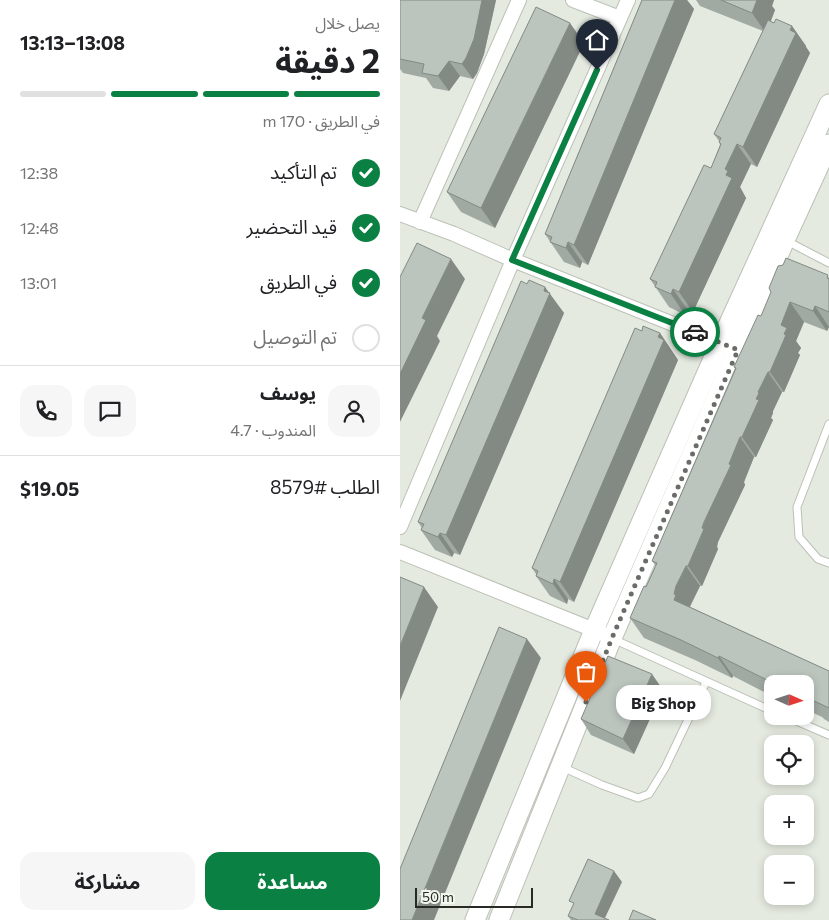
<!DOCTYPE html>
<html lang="ar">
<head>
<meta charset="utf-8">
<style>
  body { margin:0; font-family:Commissioner,"Noto Sans Arabic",sans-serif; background:#f6f6f6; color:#202124; direction:rtl; height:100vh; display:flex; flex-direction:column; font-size:19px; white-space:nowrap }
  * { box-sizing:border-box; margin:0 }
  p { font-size:16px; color:#757577 }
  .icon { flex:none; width:28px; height:28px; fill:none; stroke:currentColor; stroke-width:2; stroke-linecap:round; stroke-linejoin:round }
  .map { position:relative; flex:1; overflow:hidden; direction:ltr }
  .sheet { display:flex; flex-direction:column; background:#fff; width:400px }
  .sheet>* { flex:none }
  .needle { width:32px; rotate:93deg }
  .fabs { position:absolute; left:364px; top:675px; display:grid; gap:10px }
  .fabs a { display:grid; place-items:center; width:50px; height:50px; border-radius:10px; background:#fff; box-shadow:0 2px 8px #0003; font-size:25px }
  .scale { position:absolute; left:15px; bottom:12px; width:118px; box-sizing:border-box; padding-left:5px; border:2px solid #282a26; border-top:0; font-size:14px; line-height:18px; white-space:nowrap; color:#282a26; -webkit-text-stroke:4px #f1f7ed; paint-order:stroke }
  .pin { position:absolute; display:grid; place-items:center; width:42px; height:42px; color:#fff; margin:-51px -21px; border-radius:50% 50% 50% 0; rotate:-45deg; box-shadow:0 0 5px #0007 }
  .pin .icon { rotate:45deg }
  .courier { position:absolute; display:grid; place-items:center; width:50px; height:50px; margin:-25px; border:4px solid #0b8043; border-radius:50%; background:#fff; color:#222; box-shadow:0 1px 6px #0007 }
  .bubble { position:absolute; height:35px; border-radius:15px; background:#fff; box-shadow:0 2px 8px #0003; font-size:16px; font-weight:700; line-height:35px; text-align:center; direction:rtl }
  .headline em { font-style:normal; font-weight:700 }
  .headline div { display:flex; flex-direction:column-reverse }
  .headline { display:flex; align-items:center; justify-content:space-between; height:85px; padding:0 20px }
  h1 { font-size:32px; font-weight:700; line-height:38px }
  .bar { display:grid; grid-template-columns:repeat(4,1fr); gap:8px 5px; align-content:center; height:60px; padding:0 20px }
  .bar i { height:6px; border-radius:4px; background:#e0e0e0 }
  .bar .selected { background:#0b8043 }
  .bar p { grid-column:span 4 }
  .line { display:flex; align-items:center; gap:12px; padding:0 20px; border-top:1px solid #e0e0e0 }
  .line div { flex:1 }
  .round { display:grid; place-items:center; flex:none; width:52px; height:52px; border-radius:15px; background:#f6f6f6 }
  ol { padding:0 20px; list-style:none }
  li { display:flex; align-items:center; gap:15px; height:55px }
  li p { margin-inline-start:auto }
  li .icon { padding:5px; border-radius:50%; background:#0b8043; color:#fff; stroke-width:4 }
  li:last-child { color:#757577 }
  li i { width:28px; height:28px; border:2px solid #e0e0e0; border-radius:50% }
  .action { display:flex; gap:10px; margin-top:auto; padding:10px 20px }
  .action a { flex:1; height:58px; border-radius:15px; background:#0b8043; color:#fff; font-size:20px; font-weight:700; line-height:58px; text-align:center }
  .action a+a { background:#f6f6f6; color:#202124 }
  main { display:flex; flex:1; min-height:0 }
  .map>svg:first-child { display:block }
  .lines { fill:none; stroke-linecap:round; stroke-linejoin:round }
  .service-casing { stroke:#bbc1b6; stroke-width:9 }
  .minor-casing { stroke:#bbc1b6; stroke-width:16 }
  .secondary-casing { stroke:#bbc1b6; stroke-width:21 }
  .service { stroke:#fff; stroke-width:7 }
  .minor { stroke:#fff; stroke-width:14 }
  .secondary { stroke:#fff; stroke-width:19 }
  .wall { fill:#a1a9a3 }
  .shaded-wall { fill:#838a84 }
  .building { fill:#bbc5bd; stroke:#838a84 }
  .done { stroke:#6a6d67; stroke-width:5; stroke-dasharray:0 9 }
  .route { stroke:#0b8043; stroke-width:6 }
</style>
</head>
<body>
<main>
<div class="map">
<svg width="429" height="920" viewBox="0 0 429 920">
  <rect width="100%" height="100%" fill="#e4eadf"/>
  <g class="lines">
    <defs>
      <g id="service">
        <path d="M385 240 429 263"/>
        <path d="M429 424 397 507 399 537 418 559 429 563"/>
        <path d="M213 639 372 711"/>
        <path d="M385 716 429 735"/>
        <path d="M162 767 202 785 238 798 249 794 265 768 306 682"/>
      </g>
      <g id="minor">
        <path d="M173 0 220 18"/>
        <path d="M0 214 54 234 113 260 328 346"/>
        <path d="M20 222 119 0"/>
        <path d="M0 527 113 260 228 0"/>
        <path d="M0 552 194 630 212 638"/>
      </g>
      <g id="secondary">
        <path d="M75 920 194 630 320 343 429 104"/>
        <path d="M99 920 212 638 385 240 429 144"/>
      </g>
    </defs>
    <use href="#service" class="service-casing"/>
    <use href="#minor" class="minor-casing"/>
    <use href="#secondary" class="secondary-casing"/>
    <use href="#service" class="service"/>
    <use href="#minor" class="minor"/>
    <use href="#secondary" class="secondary"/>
  </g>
  <g class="wall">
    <path d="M0 0H96L84 54 77 73 73 79 60 76 49 91 33 88 26 78 3 73 0 69Z"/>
    <path d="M242 0H287L294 9 188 265 182 262 180 268 164 262 145 234Z"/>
    <path d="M296 0H374L372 6 375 10 371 21 374 23 392 26 406 46V47L410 53 357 167 351 164 340 187 346 198 293 312 287 309 285 315 269 307 250 279 311 168 320 145 319 142V141L314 134 363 31 300 6Z"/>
    <path d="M184 43 95 228 61 212 47 192Z"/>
    <path d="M429 277V327L427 331 404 322 396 341 401 348 398 353 400 355 384 392H382L373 411V413L371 418 373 420 356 457H354L344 482 345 485 318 542 317 547 318 549 302 586H300L290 607 429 671V722L424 719 422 717 405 709V684H372V696L333 676 332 678 295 660 244 638 230 618 246 587 256 566 252 561 335 368 334 367 361 316Z"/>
    <path d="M159 307 164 313 60 555 54 553 52 557 35 550 21 530 22 528 18 522Z"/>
    <path d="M242 331 260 333 278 360 174 602 168 599 167 604 150 596 136 576V574L132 568Z"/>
    <path d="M263 690 234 754 191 735 181 719Z"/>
    <path d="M168 916 178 920H171Z"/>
  </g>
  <g class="shaded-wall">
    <path d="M82 0H96L84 54 77 73 73 79 62 64Z"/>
    <path d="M275 0H287L294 9 188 265 174 245Z"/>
    <path d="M357 0H374L372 6 375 10 366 33 352 13Z"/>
    <path d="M170 23 184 43 95 228 81 208Z"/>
    <path d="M392 26 406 46V47L410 53 357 167 343 147Z"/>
    <path d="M49 61 60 76 49 91 38 76Z"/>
    <path d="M337 144 351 164 340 187 346 198 293 312 279 292 326 175 325 169Z"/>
    <path d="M168 242 182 262 180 268 166 248Z"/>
    <path d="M51 259 65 279 37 336 40 341 0 422V374L22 318Z"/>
    <path d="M145 287 164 313 60 555 46 535Z"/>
    <path d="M273 289 287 309 285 315 271 294Z"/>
    <path d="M390 302 404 322 396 341 401 348 398 353 400 355 384 392 370 372 384 334 381 325Z"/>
    <path d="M415 306 429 327 427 331 413 311Z"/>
    <path d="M260 333 278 360 174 602 160 582Z"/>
    <path d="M368 372 382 392 373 411V413L371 418 373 420 356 457 342 437 356 399 358 392Z"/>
    <path d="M340 437 354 457 344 482 345 485 318 542 317 547 318 549 302 586 288 566 302 528Z"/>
    <path d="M40 533 54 553 52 557 38 537Z"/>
    <path d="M286 566 300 586 290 606 289 613 274 600V594L276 586Z"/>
    <path d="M154 579 168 599 167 604 153 584Z"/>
    <path d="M24 587 38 607 0 701V646Z"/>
    <path d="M127 639 141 658 34 920H12Z"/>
    <path d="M319 656 333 676 332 678 318 658Z"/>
    <path d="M252 674 263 690 234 754 223 739Z"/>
    <path d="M214 871 222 882 204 920 195 914Z"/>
  </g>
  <g class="building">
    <path d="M0 0H82L74 39 66 58 62 64 49 61 38 76 22 73 24 64 0 59Z"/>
    <path d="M242 0H275L174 245 168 242 166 248 150 242 152 237 145 234Z"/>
    <path d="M321 0H357L352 13Z"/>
    <path d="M136 7 170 23 81 208 47 192Z"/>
    <path d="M376 19 392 26 390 30 396 33 343 147 337 144 325 169 328 171 326 175 332 178 279 292 273 289 271 294 255 287 257 282 250 279 304 165 311 168 321 144 319 142 321 138 314 134 368 20 374 23Z"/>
    <path d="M17 243 51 259 22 318 26 320 0 374V277Z"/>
    <path d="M386 258 428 275 427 278 429 279V312L415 306 413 311 390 302 381 325 387 328 384 334 386 335 370 372H368L358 392 359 393 356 399 359 400 342 437H340L329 464 331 465 304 522 302 528 304 529 288 566H286L276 586 274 594 276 595 274 600 429 671V708L410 699V698L405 695V684H375L319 656 318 658 281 640 230 618 244 586 246 587 257 563 252 561 336 368 334 367 358 315 361 316 371 292 369 288 378 266 383 265Z"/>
    <path d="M129 280 145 287 144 291 150 293 46 535 40 533 38 537 21 530 24 524 18 522 121 281 127 284Z"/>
    <path d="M243 326 260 333 258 337 264 340 160 582 154 579 153 584 136 576 138 571 132 568 235 328 242 331Z"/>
    <path d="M0 577 24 587 0 646Z"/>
    <path d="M99 627 127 639 12 920H0V869Z"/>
    <path d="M208 656 252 674 223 739 181 719Z"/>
    <path d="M188 859 214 871 195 914 209 920H178L168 916 174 903 169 901Z"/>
    <path d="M233 910 256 920H229Z"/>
  </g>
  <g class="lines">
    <path class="done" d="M186 702 212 638 338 350 295 332"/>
    <path class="route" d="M197 70 112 260 295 332"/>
  </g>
</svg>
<div class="fabs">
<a><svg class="needle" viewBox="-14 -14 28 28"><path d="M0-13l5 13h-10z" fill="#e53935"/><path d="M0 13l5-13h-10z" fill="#757577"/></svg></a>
<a><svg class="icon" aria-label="locate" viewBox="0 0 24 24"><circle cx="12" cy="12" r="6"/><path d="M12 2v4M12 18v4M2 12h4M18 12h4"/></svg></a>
<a>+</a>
<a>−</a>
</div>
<div class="scale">50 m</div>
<div class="pin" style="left:186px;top:702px;background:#ea580c"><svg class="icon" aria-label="bag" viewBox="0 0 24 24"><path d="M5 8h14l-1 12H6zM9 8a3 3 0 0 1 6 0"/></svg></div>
<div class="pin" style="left:197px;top:70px;background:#1f2937"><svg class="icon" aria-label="home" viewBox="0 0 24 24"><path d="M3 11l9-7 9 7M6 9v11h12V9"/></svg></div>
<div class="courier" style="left:295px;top:332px"><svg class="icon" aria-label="car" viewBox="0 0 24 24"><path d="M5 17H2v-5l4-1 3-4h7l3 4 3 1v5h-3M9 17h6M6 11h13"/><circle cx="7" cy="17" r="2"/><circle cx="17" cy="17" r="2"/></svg></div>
<div class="bubble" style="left:216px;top:685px;width:95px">Big Shop</div>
</div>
<section class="sheet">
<div class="headline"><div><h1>2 دقيقة</h1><p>يصل خلال</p></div><em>13:08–13:13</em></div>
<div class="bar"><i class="selected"></i><i class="selected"></i><i class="selected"></i><i></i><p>في الطريق · 170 m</p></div>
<ol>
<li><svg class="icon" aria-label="check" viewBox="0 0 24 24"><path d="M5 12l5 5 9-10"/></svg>تم التأكيد<p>12:38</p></li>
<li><svg class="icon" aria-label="check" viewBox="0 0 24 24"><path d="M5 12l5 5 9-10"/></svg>قيد التحضير<p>12:48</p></li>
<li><svg class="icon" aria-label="check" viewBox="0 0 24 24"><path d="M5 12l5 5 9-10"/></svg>في الطريق<p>13:01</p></li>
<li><i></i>تم التوصيل</li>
</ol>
<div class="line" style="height:90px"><a class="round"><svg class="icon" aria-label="person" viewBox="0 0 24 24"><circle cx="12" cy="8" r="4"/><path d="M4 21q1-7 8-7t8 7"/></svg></a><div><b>يوسف</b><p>المندوب · 4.7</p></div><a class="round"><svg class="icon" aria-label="chat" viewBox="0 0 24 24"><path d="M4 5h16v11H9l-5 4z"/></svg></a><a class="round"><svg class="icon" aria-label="phone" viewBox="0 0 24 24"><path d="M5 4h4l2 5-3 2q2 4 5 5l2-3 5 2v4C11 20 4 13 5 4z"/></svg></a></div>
<div class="line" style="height:65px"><div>الطلب #8579</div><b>$19.05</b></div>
<div class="action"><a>مساعدة</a><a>مشاركة</a></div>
</section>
</main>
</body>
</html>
